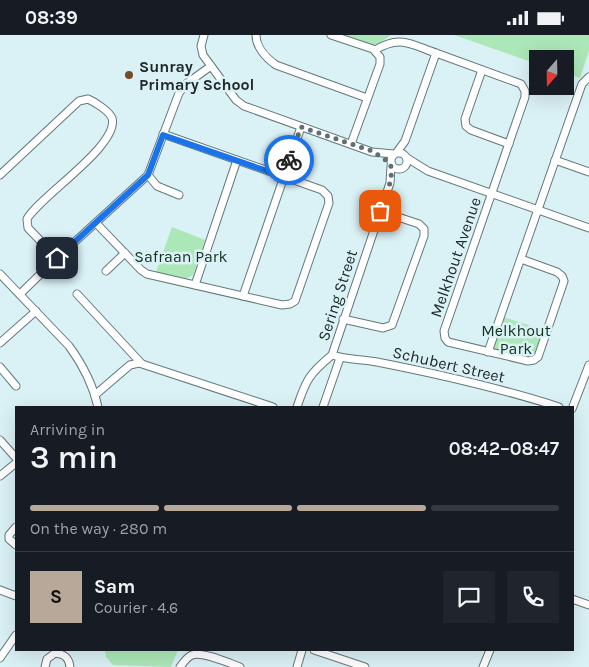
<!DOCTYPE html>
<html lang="en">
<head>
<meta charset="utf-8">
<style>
  body { margin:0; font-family:Karla,sans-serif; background:#20242c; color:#f1f3f6; height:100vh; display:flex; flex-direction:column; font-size:19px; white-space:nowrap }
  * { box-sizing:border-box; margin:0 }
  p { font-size:16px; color:#9ea1a6 }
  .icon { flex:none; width:28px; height:28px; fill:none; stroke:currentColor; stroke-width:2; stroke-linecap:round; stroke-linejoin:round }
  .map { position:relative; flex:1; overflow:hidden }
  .side { position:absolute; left:15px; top:371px; width:559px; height:245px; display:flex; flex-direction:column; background:#171b24; border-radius:0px; box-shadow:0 5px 20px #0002 }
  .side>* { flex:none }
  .needle { width:32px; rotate:200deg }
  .tools { position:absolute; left:529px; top:15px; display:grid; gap:10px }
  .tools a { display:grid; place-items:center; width:45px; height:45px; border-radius:0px; background:#171b24; box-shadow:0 5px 20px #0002; font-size:25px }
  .pin { position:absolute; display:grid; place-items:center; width:42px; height:42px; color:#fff; margin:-21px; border-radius:10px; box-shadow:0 2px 8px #0006 }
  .courier { position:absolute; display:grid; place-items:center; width:50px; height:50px; margin:-25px; border:4px solid #1a73e8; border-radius:50%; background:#fff; color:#222; box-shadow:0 1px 6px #0007 }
  .summary em { font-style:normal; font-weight:600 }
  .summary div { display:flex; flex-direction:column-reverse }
  .summary { display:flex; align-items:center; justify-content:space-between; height:85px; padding:0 15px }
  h1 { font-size:32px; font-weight:600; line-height:38px }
  .bar { display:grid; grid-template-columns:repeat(4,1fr); gap:8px 5px; align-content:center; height:60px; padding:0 15px }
  .bar i { height:6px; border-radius:4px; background:#363941 }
  .bar .on { background:#b8a89a }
  .bar p { grid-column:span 4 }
  .line { display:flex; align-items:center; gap:12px; padding:0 15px; border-top:1px solid #363941 }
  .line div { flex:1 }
  .round { display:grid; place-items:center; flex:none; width:52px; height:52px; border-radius:0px; background:#20242c }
  .status { display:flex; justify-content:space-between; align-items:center; height:35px; padding:0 25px; background:#171b24; direction:ltr }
  .status svg { height:14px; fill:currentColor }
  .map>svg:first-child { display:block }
  .green { fill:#ace7b7 }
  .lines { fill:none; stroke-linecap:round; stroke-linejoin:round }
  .street-casing { stroke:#63787b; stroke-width:9 }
  .street { stroke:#fff; stroke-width:7 }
  .done { stroke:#616f72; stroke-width:5; stroke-dasharray:0 9 }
  .route { stroke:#1a73e8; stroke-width:6 }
  .poi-dot { fill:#734c2a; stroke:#daf1f5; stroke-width:2 }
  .labels { text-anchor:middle; stroke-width:5; stroke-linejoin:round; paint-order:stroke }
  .poi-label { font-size:16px; font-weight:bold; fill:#20292b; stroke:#daf1f5; text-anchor:start }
  .park-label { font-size:16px; fill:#12331b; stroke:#daf1f5 }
  .street-label { font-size:16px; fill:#20292b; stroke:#daf1f5 }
</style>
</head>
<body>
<div class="status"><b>08:39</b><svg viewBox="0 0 49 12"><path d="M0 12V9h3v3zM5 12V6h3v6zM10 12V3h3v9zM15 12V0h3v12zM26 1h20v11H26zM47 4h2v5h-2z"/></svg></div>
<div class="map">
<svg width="589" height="632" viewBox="0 0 589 632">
  <rect width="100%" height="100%" fill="#daf1f5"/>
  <g class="green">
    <path d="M339 0H391L373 12Z"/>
    <path d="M454 0H589V16L580 43 565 38V24H538L537 29Z"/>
    <path d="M172 192 205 205 193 240 185 244 156 237Z"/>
    <path d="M503 282 544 295C542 306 540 316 532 324L496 315 494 310Z"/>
    <path d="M105 615H178L171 632 113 630 106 622Z"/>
  </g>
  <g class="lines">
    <defs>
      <g id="street">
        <path d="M204 0 201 11 203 20 236 65 244 71 372 117 394 119"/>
        <path d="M256 0C256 12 266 23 276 30L367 63"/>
        <path d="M331 0 373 14 380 22V29L351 109"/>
        <path d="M375 15C400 0 410 9 436 18"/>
        <path d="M482 35 465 84 466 91 471 95 509 109"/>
        <path d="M397 117 405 106 436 18 521 49 525 56V62L444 296 445 303 448 307 528 326 534 325 538 322 564 246 562 241 557 237 521 224"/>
        <circle cx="399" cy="126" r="8"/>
        <path d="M407 123 428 136 589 193"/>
        <path d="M555 125 589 137"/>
        <path d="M0 140 79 66 88 64C95 67 109 76 112 83 120 110 40 161 27 184L28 193 57 223"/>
        <path d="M148 140 157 151 179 160"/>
        <path d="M96 188 141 235 147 239 282 270 290 269 295 266 329 168 328 161 322 155 163 99"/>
        <path d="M106 236 125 218"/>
        <path d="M0 239 69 311C83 330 93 350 98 372"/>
        <path d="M195 250 237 125"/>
        <path d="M20 259 57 223 148 140 179 58 186 49 211 31"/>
        <path d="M77 259 141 328"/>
        <path d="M243 261 301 92"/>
        <path d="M343 284 383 293 392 290 424 201V194L419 189 380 176"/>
        <path d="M0 308 36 276"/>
        <path d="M488 317 582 49 589 42"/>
        <path d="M332 320C347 325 362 324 377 327 438 339 500 353 559 372"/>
        <path d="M0 332 16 351"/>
        <path d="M95 360 130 330 139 328 273 372"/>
        <path d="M297 372C306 345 309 339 332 320L390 148 391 131"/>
        <path d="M323 372 340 323"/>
        <path d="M572 374 589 330"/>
        <path d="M0 405 16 423"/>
        <path d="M0 441 16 428"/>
        <path d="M16 492 9 500V504L16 510"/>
        <path d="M0 555 16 561"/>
        <path d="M572 564 589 570"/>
        <path d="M314 615 365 632"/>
        <path d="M0 623 16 600"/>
        <path d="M45 632 47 624 55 618C65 619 69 623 70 632"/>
        <path d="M180 632C183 628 187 622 192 620 202 616 229 628 240 632"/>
        <path d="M297 632 302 615"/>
        <path d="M483 632 490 615"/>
      </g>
    </defs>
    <use href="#street" class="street-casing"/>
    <use href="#street" class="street"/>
  </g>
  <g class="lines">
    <path class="done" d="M289 125 301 92 372 116 390 128C395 143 385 161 380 176"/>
    <path class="route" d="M57 223 148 140 163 100 284 142 289 125"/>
  </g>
  <circle class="poi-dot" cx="129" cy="40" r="5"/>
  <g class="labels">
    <g class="poi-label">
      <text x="139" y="37">Sunray<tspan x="139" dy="18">Primary School</tspan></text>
    </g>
    <g class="park-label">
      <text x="181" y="227">Safraan Park</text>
      <text x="516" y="301">Melkhout<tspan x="516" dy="18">Park</tspan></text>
    </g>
    <g class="street-label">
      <text transform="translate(455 222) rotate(-71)" y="6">Melkhout Avenue</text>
      <text transform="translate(337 260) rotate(-72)" y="6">Sering Street</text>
      <text transform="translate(449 329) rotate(13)" y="6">Schubert Street</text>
    </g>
  </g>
</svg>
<div class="tools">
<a><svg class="needle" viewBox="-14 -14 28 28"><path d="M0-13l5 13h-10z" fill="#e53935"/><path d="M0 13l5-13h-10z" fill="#9ea1a6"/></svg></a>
</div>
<div class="pin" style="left:380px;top:176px;background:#ea580c"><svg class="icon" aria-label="bag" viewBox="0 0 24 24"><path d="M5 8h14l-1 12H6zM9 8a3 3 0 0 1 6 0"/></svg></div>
<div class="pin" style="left:57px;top:223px;background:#1f2937"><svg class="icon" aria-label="home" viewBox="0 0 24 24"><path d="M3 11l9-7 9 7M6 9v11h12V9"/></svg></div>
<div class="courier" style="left:289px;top:125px"><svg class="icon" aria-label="bike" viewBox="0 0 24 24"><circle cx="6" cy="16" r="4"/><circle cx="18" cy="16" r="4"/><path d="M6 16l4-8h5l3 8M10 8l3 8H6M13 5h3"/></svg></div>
<section class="side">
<div class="summary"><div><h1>3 min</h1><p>Arriving in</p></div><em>08:42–08:47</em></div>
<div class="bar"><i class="on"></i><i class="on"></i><i class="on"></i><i></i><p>On the way · 280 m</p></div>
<div class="line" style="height:90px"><b class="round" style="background:#b8a89a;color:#111">S</b><div><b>Sam</b><p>Courier · 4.6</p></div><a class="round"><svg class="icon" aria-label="chat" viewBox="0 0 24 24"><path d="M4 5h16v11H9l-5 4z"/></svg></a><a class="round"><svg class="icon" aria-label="phone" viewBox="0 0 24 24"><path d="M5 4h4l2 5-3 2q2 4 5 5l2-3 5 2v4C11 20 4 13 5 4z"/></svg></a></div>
</section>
</div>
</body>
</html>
